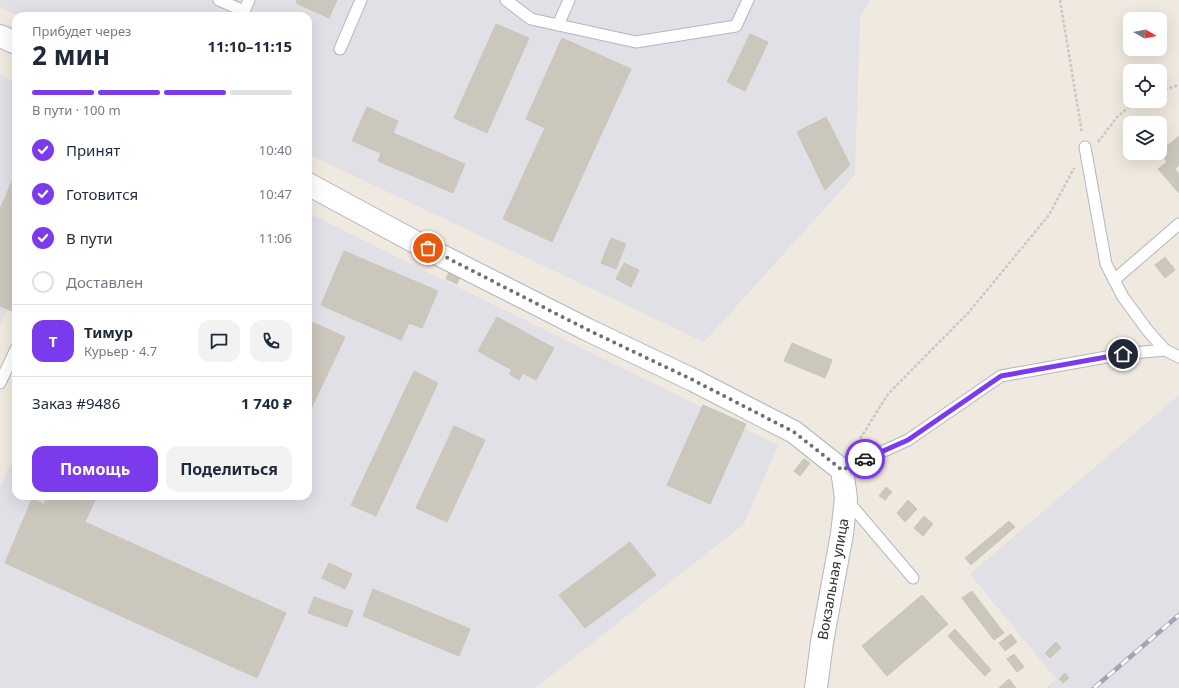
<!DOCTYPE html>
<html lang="ru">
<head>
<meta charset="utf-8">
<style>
  body { margin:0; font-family:"Noto Sans",sans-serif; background:#f2f2f3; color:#1f2937; height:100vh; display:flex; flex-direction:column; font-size:15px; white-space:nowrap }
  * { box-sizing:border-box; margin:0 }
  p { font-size:13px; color:#747a83 }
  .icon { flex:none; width:22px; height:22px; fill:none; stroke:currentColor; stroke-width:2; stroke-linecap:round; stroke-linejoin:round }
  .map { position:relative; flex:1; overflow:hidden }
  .side { position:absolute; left:12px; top:12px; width:300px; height:488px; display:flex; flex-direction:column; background:#fff; border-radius:12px; box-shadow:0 4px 16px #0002 }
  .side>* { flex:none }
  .needle { width:26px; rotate:100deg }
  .fabs { position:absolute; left:1123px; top:12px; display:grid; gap:8px }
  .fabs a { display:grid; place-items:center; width:44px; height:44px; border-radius:8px; background:#fff; box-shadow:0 4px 16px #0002; font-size:20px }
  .pin { position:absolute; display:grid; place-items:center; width:34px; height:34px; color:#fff; margin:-17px; border:2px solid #fff; border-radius:50%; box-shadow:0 1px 4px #0007 }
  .courier { position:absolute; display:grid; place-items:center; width:40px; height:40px; margin:-20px; border:3px solid #7c3aed; border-radius:50%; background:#fff; color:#222; box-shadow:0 1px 5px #0007 }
  .summary em { font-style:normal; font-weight:700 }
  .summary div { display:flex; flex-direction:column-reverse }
  .summary { display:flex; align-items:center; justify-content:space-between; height:68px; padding:0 20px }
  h1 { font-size:26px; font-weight:700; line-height:30px }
  .bar { display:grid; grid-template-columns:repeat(4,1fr); gap:6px 4px; align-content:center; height:48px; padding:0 20px }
  .bar i { height:5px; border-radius:3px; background:#e0e1e3 }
  .bar .selected { background:#7c3aed }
  .bar p { grid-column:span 4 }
  .line { display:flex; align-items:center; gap:10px; padding:0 20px; border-top:1px solid #e0e1e3 }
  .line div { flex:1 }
  .round { display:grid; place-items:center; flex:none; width:42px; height:42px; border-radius:12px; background:#f2f2f3 }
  ol { padding:0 20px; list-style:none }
  li { display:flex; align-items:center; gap:12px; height:44px }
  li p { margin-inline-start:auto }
  li .icon { padding:4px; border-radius:50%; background:#7c3aed; color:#fff; stroke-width:4 }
  li:last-child { color:#747a83 }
  li i { width:22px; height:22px; border:2px solid #e0e1e3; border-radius:50% }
  .primary-button { display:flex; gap:8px; margin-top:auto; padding:8px 20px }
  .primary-button a { flex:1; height:46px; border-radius:12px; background:#7c3aed; color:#fff; font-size:16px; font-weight:700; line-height:46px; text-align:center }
  .primary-button a+a { background:#f2f2f3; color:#1f2937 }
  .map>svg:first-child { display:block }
  .industrial { fill:#e2e0e7 }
  .building { fill:#cbc7bd; stroke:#cbc5b8 }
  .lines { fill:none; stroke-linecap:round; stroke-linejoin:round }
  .lane-casing { stroke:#b3b5c1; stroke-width:13 }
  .secondary-casing { stroke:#b3b5c1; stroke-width:24 }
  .path { stroke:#c8c8c8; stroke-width:2.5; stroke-dasharray:3 2; stroke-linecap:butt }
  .lane { stroke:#fff; stroke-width:11 }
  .secondary { stroke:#fff; stroke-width:22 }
  .rail-casing { stroke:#a1a3b8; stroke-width:4.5 }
  .rail { stroke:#fff; stroke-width:3; stroke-dasharray:9; stroke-linecap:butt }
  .done { stroke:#716f6b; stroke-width:4; stroke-dasharray:0 7.2 }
  .route { stroke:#7c3aed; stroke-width:5 }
  .labels { text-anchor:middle; stroke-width:3; stroke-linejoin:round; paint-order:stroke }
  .street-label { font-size:14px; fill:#2d2d2d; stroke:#fff }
</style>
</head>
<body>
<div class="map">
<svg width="1179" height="688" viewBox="0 0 1179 688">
  <rect width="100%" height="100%" fill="#efe9df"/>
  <g class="industrial">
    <path d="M0 0H870L860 19 855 175 704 342 308 154V16H18L0 7Z"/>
    <path d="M0 75 16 82V291L0 325Z"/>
    <path d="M308 213 778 445 744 524 535 688H0V487L16 453V496H308Z"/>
    <path d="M1179 395V688H1046L1056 679 970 574Z"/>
  </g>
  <g class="building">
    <path d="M297 0H337L329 18 296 3Z"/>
    <path d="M496 24 529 38 487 133 454 118Z"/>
    <path d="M750 34 768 42 745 91 727 82Z"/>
    <path d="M562 38 631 69 552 242 503 219 545 128 526 119Z"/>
    <path d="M367 107 398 121 393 133 465 164 453 193 378 161 381 153 352 141Z"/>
    <path d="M826 117 850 165 825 190 797 132Z"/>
    <path d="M1179 136V165L1175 169 1179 174V193L1158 169 1167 162 1160 152Z"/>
    <path d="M16 172V302L12 311 0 306V209Z"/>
    <path d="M611 238 626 244 616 269 601 263Z"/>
    <path d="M344 251 438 291 422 328 409 323 401 340 321 305Z"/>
    <path d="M1165 257 1175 270 1165 278 1155 265Z"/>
    <path d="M624 263 639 270 631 287 616 279Z"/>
    <path d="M450 270 461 275 457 284 446 279Z"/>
    <path d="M497 317 554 348 536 380 523 373 519 380 509 374 512 370 478 351Z"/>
    <path d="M312 322 345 337 308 415V331Z"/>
    <path d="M792 343 832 360 825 378 784 361Z"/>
    <path d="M414 371 438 383 376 516 351 505Z"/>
    <path d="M703 405 746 424 710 504 667 485Z"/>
    <path d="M454 426 485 440 447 522 416 508Z"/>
    <path d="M804 459 810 463 800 476 794 471Z"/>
    <path d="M886 487 892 492 885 500 879 496Z"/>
    <path d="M48 496H97L85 522 286 613 257 678 5 563 32 499 44 504Z"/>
    <path d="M908 500 917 509 905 522 897 513Z"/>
    <path d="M924 516 933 524 923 536 914 528Z"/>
    <path d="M1009 521 1015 527 971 565 965 558Z"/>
    <path d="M630 542 656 575 585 628 559 595Z"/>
    <path d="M329 563 352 574 345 589 322 578Z"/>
    <path d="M373 589 470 629 459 656 363 616Z"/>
    <path d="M972 591 1004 633 994 640 962 598Z"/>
    <path d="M922 595 948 624 887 676 862 646Z"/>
    <path d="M314 597 353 611 347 627 308 613Z"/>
    <path d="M955 629 991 670 985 676 948 636Z"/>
    <path d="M1011 634 1017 642 1005 651 999 643Z"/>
    <path d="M1056 642 1061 648 1050 658 1045 653Z"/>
    <path d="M1014 654 1024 667 1017 672 1007 659Z"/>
    <path d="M1065 673 1069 678 1063 683 1059 679Z"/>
    <path d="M1009 679 1016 688H999Z"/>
  </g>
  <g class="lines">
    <defs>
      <g id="lane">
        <path d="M219 0 244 11"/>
        <path d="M506 0 531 19 636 42 736 26 748 0"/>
        <path d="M242 16 249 0"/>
        <path d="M558 25 569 0"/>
        <path d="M340 49 361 0"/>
        <path d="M1085 147 1106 264 1123 297 1148 331 1165 350"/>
        <path d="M1114 280 1179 224"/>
        <path d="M0 383 16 349"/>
        <path d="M842 470 908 440 1001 376 1123 354 1165 350 1179 357"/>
        <path d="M846 499 913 578"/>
      </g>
      <g id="secondary">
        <path d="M0 36 16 43"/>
        <path d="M308 184 428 249 586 329 693 380 794 432 842 470 846 498 842 534 822 642 816 688"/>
      </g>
    </defs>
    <use href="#lane" class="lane-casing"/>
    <use href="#secondary" class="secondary-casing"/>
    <g class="path">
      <path d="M1060 0 1082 133"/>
      <path d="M1160 91 1179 85"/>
      <path d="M1098 142 1118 116 1136 101"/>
      <path d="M855 447 888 394 969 312 1049 215 1074 168"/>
    </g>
    <use href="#lane" class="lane"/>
    <use href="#secondary" class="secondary"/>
    <defs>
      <path id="rail" d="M1094 688 1179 615"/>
    </defs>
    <use href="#rail" class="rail-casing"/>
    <use href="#rail" class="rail"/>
  </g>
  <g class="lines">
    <path class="done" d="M428 248 586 329 693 380 794 432 842 470 865 459"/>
    <path class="route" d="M865 459 908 440 1001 376 1123 354"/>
  </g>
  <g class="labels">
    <g class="street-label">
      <text transform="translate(833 579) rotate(-80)" y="5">Вокзальная улица</text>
    </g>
  </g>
</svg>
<div class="fabs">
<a><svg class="needle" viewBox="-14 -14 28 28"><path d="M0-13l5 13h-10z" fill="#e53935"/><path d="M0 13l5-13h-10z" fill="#747a83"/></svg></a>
<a><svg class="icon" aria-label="locate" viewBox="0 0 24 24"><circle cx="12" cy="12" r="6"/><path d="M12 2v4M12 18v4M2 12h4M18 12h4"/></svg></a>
<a><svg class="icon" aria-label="layers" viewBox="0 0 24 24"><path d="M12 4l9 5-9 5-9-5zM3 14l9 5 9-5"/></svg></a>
</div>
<div class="pin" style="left:428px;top:248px;background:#ea580c"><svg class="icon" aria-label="bag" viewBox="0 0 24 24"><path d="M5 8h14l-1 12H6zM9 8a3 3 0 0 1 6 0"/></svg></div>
<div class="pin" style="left:1123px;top:354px;background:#1f2937"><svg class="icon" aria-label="home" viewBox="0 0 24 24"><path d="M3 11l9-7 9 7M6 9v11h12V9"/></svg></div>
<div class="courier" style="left:865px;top:459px"><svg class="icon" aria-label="car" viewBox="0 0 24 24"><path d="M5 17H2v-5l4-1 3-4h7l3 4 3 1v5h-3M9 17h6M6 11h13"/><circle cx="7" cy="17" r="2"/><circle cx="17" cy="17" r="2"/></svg></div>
<section class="side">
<div class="summary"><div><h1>2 мин</h1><p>Прибудет через</p></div><em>11:10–11:15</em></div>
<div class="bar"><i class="selected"></i><i class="selected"></i><i class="selected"></i><i></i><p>В пути · 100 m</p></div>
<ol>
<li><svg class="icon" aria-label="check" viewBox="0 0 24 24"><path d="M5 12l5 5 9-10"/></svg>Принят<p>10:40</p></li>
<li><svg class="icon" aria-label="check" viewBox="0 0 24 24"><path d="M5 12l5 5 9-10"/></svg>Готовится<p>10:47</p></li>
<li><svg class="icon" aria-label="check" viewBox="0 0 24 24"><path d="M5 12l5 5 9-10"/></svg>В пути<p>11:06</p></li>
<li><i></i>Доставлен</li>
</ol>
<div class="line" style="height:72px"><b class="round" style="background:#7c3aed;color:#fff">Т</b><div><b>Тимур</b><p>Курьер · 4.7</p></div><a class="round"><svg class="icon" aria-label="chat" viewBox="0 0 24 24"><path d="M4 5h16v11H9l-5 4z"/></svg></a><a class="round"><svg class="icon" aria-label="phone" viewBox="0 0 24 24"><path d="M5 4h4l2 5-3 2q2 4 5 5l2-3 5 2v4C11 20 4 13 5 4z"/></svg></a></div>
<div class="line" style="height:52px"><div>Заказ #9486</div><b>1 740 ₽</b></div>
<div class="primary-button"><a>Помощь</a><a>Поделиться</a></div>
</section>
</div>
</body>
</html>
